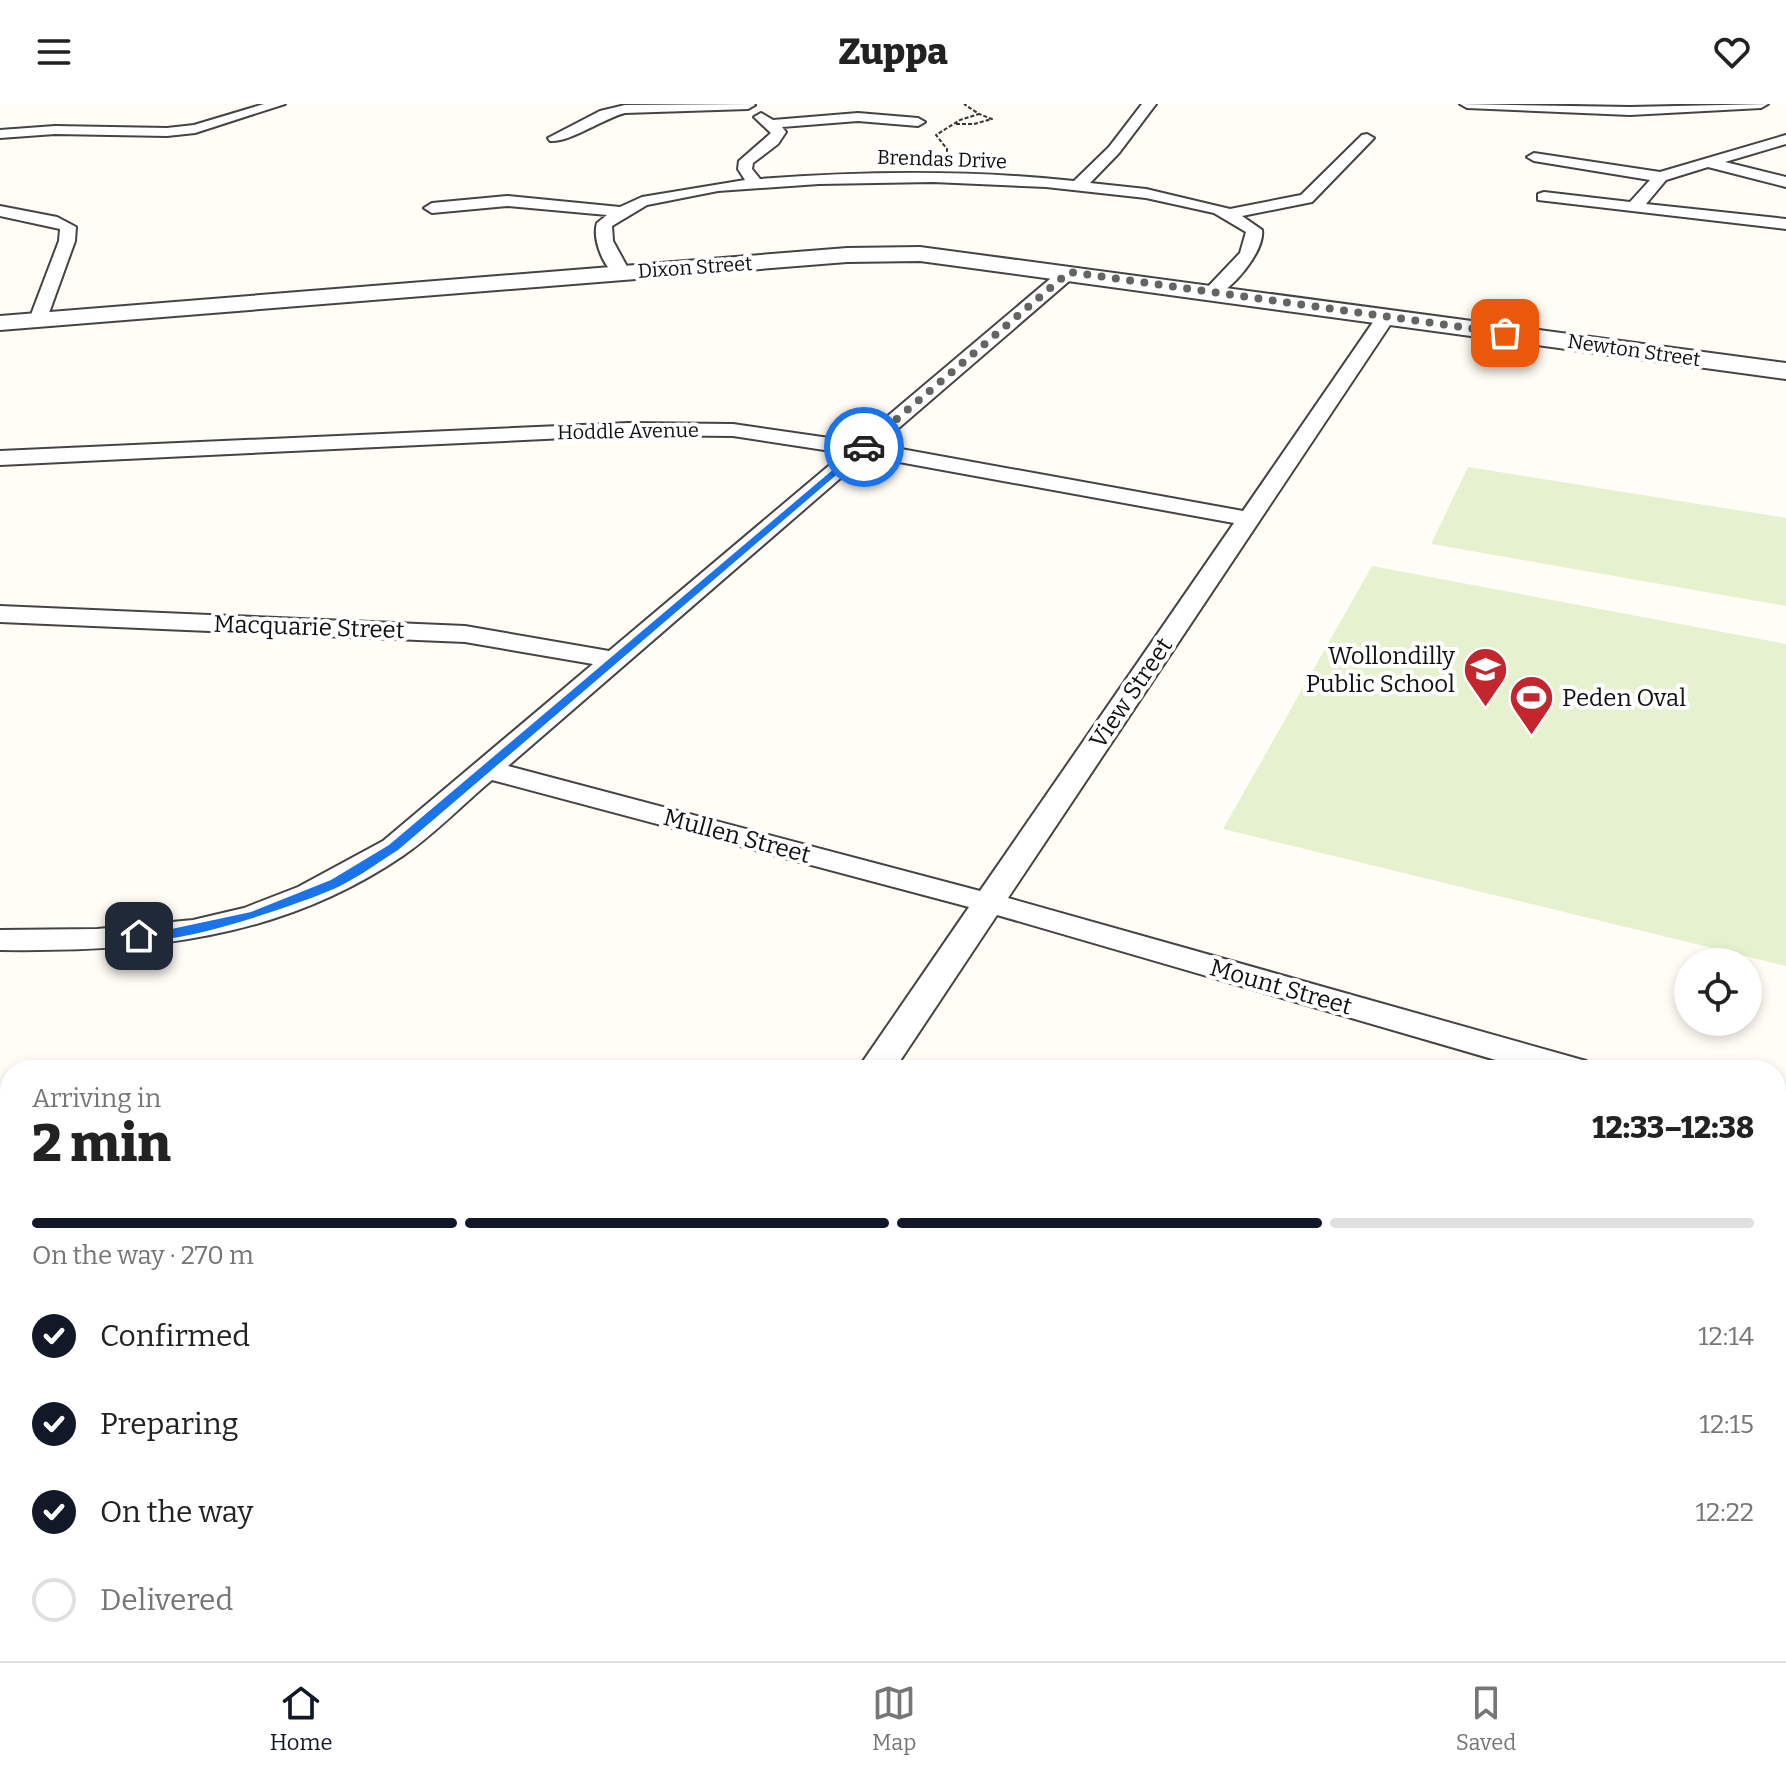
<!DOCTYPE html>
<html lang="en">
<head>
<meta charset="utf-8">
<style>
  body { margin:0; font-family:Bitter,serif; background:#f2f2f2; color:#222; height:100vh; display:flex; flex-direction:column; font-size:30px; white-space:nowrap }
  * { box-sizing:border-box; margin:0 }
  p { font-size:26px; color:#767676 }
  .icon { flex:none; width:44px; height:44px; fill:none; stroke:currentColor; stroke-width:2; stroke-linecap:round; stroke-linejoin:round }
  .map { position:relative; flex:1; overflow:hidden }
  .panel { position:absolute; left:0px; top:956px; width:1786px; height:602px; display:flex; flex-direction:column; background:#fff; border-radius:32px 32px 0 0; box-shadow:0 4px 12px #0003 }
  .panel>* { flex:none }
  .controls { position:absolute; left:1674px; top:844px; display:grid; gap:16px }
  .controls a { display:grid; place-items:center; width:88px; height:88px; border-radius:50%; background:#fff; box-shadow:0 4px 12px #0003; font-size:40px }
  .pin { position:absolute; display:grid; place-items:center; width:68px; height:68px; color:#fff; margin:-34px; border-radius:16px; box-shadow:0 4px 12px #0006 }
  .courier { position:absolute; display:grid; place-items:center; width:80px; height:80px; margin:-40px; border:6px solid #1a73e8; border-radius:50%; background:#fff; color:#222; box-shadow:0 2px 10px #0007 }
  .headline em { font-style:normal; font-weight:800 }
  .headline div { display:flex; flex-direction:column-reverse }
  .headline { display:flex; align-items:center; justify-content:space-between; height:136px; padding:0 32px }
  h1 { font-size:52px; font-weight:800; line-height:60px }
  .bar { display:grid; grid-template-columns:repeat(4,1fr); gap:12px 8px; align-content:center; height:96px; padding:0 32px }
  .bar i { height:10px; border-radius:6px; background:#e0e0e0 }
  .bar .on { background:#111827 }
  .bar p { grid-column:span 4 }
  ol { padding:0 32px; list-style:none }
  li { display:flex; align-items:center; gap:24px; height:88px }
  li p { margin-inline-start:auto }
  li .icon { padding:8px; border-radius:50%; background:#111827; color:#fff; stroke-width:4 }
  li:last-child { color:#767676 }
  li i { width:44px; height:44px; border:4px solid #e0e0e0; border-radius:50% }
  header { display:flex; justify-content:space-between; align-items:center; height:104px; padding:0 32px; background:#fff; font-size:36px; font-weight:800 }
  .menu { display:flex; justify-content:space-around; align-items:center; height:112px; border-top:2px solid #e0e0e0; background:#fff; font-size:22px; color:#767676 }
  .menu a { display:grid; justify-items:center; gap:4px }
  .menu .on { color:#111827 }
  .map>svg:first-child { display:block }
  .pitch { fill:#e6f2cf }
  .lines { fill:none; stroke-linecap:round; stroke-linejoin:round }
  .service-casing { stroke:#444; stroke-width:4 }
  .minor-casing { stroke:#444; stroke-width:4 }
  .tertiary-casing { stroke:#444; stroke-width:4 }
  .path { stroke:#333; stroke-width:2; stroke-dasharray:4 2; stroke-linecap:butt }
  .service { fill:#fff; fill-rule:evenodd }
  .minor { fill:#fff; fill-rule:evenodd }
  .tertiary { fill:#fff; fill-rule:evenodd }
  .route { fill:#1a73e8 }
  .done { stroke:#646461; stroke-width:8; stroke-dasharray:0 14.4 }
  .labels { text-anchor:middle; stroke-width:8; stroke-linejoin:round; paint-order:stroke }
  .far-street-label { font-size:20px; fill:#111; stroke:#fff }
  .street-label { font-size:24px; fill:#111; stroke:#fff }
  .poi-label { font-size:24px; fill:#111; stroke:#fff; text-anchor:end }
</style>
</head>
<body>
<header><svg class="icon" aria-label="menu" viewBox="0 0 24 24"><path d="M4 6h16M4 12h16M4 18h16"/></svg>Zuppa<svg class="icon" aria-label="heart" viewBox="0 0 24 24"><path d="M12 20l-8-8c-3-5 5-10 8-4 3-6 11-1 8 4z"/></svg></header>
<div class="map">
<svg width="1786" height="1557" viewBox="0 0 1786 1557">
  <rect width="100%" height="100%" fill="#fffdf5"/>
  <g class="pitch">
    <path d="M1468 363 1786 414V502L1431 440Z"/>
    <path d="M1372 462 1786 540V862L1223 725Z"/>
  </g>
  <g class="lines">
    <defs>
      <g id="service">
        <path d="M0 1451 10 1455V1477L0 1473Z"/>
        <path d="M206 1548H249L255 1557H212Z"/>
      </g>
      <g id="minor">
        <path d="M264 0H285L195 29 167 32 55 30 0 34V26L55 22 167 24 194 21Z"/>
        <path d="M1142 0H1156L1119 49 1090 79 1146 85 1230 105 1301 91 1362 31 1367 30 1374 34 1312 98 1242 112 1262 126C1265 147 1231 188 1212 193L1203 188 1240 149 1246 128 1214 109 1146 94 1046 83 933 78 819 80 718 87 647 101 612 122 613 137 630 168 621 173C604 168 592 135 597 119L607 111 507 102 432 109 424 104 432 99 507 92 620 103 642 93 745 76 738 65 739 57 771 29 754 13 761 9 773 16 858 9 918 14 925 18 918 22 858 17 782 23 786 28 778 40 753 59 752 65 760 75C864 67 970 66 1074 77L1109 43Z"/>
        <path d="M1460 0 1630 3 1768 0 1761 4 1630 11 1467 4Z"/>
        <path d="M625 1 754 0 755 1 748 5 625 9C604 14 569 39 550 37L548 34 600 7Z"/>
        <path d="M1786 31V40L1725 58 1786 73V83L1708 63 1666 76 1646 100 1786 115V125L1538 96V90L1544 88 1630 98 1650 76 1534 57 1527 53 1534 49 1660 68Z"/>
        <path d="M0 102 57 113 76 123 75 137 45 220H31L29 216 59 137 60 125 0 112Z"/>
        <path d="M1069 163 1078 168 1075 172 879 341 1243 407 1380 208H1394L1396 212 1008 794 1586 957 1591 966H1530L997 811 894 966H857L969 803 492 676C463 700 435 730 404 751 280 836 145 848 0 846V826L97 825 193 816 244 804 298 783 383 737 593 560 465 538 0 518V502L465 522 609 547 844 349 733 332 628 331 0 361V347L628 319 733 320 857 338 1063 164ZM866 352 1234 419 980 787 508 662Z"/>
        <path d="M1776 1010 1786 1013V1039L1776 1036Z"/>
        <path d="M452 1548H504L500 1557H448Z"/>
        <path d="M1309 1548H1359L1357 1557H1307Z"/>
      </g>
      <path id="tertiary" d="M920 143 1786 259V275L920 157 847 158 0 226V212L847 144Z"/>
    </defs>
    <use href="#service" class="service-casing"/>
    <use href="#minor" class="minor-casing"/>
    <use href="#tertiary" class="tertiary-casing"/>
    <g class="path">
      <path d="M956 20H974L992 15 979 10"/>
      <path d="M947 54V45L936 31 960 16 979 10 964 0"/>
    </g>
    <use href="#service" class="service"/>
    <use href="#minor" class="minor"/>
    <use href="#tertiary" class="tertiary"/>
  </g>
  <path class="route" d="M861 342 869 343 398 746C379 758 360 772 340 782 309 797 156 851 132 832L139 828 167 826 251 808 331 776 389 741Z"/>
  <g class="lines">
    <path class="done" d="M864 343 1069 168 1505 229"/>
  </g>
  <defs>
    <symbol id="school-pin" viewBox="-11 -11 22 30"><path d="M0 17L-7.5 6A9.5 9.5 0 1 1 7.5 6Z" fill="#c4262e" stroke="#fff"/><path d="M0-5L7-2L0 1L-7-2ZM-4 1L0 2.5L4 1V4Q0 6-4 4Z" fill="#fff"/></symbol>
    <symbol id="stadium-pin" viewBox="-11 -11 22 30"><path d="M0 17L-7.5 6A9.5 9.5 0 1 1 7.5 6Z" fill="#c4262e" stroke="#fff"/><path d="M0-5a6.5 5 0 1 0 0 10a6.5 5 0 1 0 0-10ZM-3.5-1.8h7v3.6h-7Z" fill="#fff"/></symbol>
  </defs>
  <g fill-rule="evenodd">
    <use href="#school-pin" x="1460" y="540" width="51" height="69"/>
    <use href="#stadium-pin" x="1506" y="568" width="51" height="69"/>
  </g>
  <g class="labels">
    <g class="far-street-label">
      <text transform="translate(942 55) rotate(2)" y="7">Brendas Drive</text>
      <text transform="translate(695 163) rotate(-4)" y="7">Dixon Street</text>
      <text transform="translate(1634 246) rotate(8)" y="7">Newton Street</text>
      <text transform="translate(628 327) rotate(-1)" y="7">Hoddle Avenue</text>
    </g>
    <g class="street-label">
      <text transform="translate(309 523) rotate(2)" y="8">Macquarie Street</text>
      <text transform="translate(1131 589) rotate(-56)" y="8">View Street</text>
      <text transform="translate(737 732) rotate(15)" y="8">Mullen Street</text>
      <text transform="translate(1281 883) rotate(16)" y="8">Mount Street</text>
    </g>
    <g class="poi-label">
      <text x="1455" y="560">Wollondilly<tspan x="1455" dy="28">Public School</tspan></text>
      <text x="1562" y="602" text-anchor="start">Peden Oval</text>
    </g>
  </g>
</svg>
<div class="controls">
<a><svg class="icon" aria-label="locate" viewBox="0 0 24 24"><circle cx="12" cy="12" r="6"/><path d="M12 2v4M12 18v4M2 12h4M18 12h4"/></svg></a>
</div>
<div class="pin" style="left:1505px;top:229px;background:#ea580c"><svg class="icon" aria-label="bag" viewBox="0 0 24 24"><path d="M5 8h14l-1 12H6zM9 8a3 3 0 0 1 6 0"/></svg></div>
<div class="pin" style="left:139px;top:832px;background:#1f2937"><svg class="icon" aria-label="home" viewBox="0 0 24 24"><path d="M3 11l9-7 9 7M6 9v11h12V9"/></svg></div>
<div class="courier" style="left:864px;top:343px"><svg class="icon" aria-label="car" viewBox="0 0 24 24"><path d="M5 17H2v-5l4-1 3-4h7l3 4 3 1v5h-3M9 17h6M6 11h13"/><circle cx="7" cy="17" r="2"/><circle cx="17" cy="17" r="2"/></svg></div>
<section class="panel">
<div class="headline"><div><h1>2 min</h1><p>Arriving in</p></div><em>12:33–12:38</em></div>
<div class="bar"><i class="on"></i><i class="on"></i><i class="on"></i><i></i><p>On the way · 270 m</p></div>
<ol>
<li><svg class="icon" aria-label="check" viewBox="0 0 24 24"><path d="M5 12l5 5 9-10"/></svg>Confirmed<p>12:14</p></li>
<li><svg class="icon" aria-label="check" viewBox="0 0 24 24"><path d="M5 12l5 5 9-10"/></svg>Preparing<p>12:15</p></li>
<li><svg class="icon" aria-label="check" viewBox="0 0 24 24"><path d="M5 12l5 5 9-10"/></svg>On the way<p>12:22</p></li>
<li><i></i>Delivered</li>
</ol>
</section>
</div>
<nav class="menu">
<a class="on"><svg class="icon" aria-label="home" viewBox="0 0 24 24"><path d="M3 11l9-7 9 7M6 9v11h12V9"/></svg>Home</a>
<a><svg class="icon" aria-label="map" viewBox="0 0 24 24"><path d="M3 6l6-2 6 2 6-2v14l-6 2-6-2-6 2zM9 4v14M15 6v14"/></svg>Map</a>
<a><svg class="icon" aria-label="saved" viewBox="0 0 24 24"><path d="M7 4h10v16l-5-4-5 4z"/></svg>Saved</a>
</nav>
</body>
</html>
